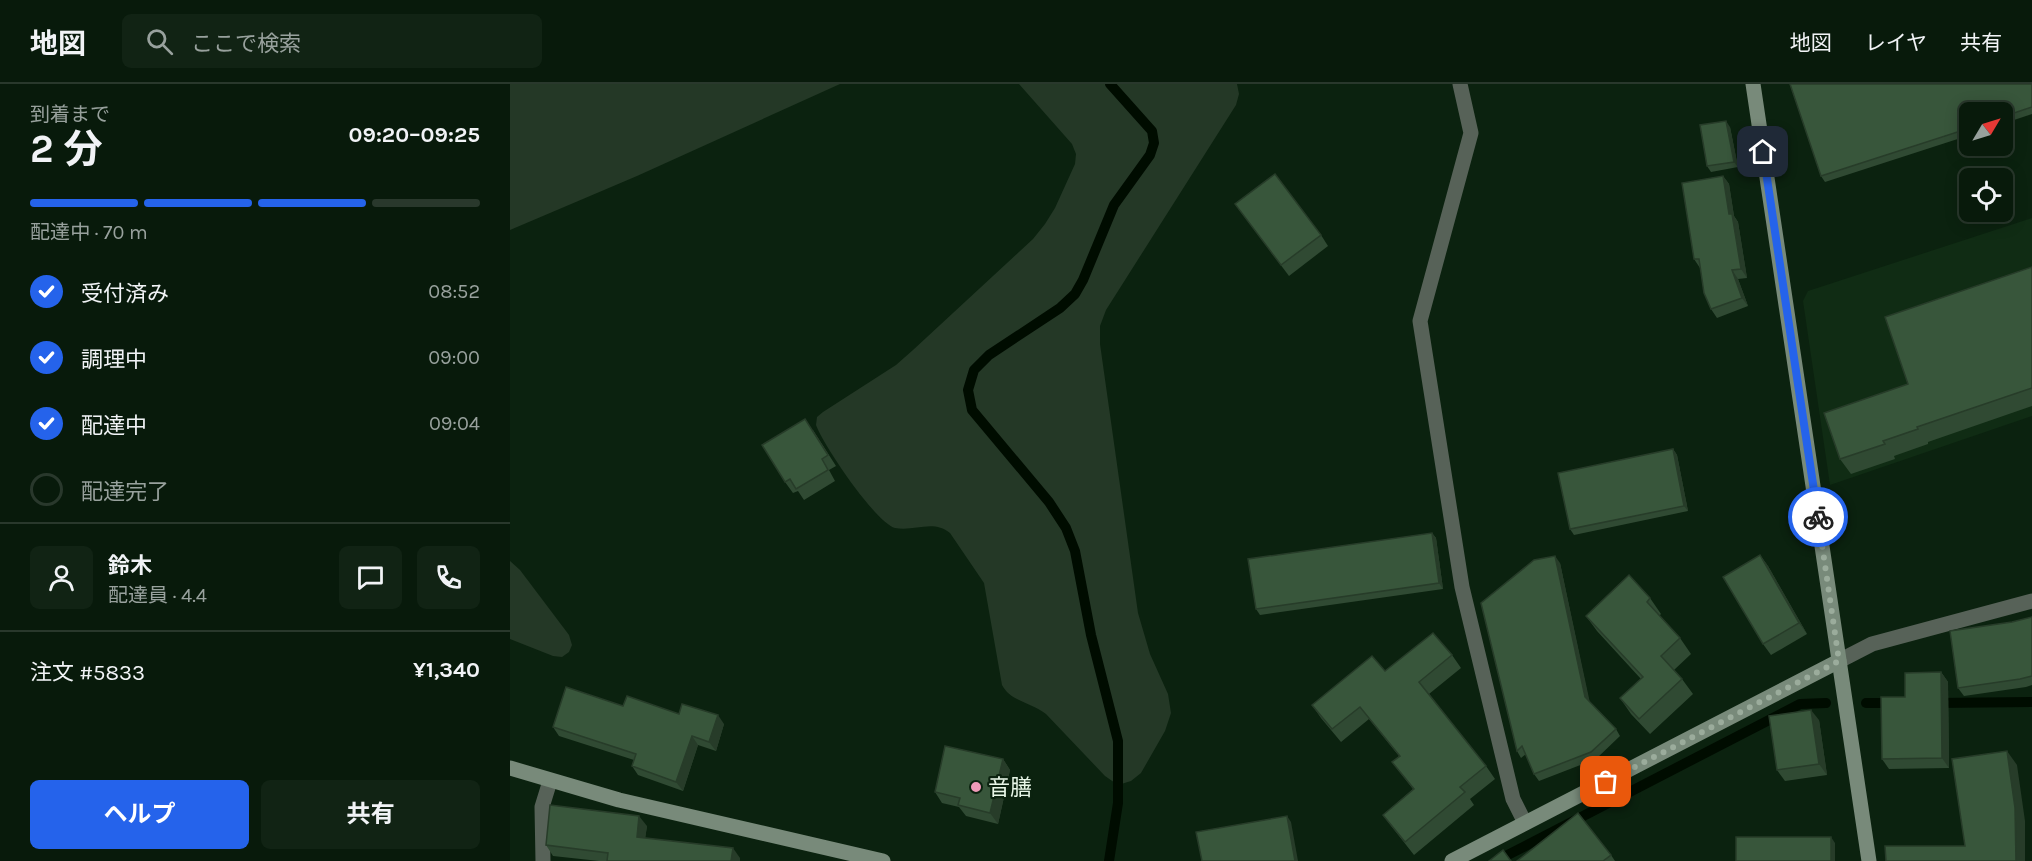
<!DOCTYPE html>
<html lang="ja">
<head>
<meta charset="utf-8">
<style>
  body { margin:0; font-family:Karla,"Noto Sans JP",sans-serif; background:#112314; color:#f1f3f6; height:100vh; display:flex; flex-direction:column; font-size:22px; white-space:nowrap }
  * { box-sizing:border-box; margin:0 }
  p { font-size:20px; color:#98a19d }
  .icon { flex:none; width:33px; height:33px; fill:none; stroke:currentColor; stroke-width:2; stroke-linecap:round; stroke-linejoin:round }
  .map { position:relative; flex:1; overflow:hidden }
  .side { display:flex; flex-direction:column; background:#081a0b; width:510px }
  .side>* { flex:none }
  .needle { width:39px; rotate:52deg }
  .fabs { position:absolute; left:1449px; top:18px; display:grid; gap:12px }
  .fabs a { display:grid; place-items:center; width:54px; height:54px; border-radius:9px; background:#081a0b; box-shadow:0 3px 15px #0003,0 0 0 2px #29382c; font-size:30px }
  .pin { position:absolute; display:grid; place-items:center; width:51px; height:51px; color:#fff; margin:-26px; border-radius:12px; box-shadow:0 3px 9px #0006 }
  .courier { position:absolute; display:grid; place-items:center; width:60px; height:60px; margin:-30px; border:4px solid #2563eb; border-radius:50%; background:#fff; color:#222; box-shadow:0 2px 8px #0007 }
  .overview em { font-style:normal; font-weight:700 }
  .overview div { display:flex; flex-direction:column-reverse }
  .overview { display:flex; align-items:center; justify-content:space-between; height:102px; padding:0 30px }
  h1 { font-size:39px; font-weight:700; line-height:45px }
  .bar { display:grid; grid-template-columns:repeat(4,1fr); gap:9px 6px; align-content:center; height:72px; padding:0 30px }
  .bar i { height:8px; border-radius:4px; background:#29382c }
  .bar .on { background:#2563eb }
  .bar p { grid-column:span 4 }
  .line { display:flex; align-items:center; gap:15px; padding:0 30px; border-top:2px solid #29382c }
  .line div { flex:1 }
  .round { display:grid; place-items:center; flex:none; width:63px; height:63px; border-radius:9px; background:#112314 }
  ol { padding:0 30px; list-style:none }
  li { display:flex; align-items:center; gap:18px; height:66px }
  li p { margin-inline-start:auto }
  li .icon { padding:6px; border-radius:50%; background:#2563eb; color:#fff; stroke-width:4 }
  li:last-child { color:#98a19d }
  li i { width:33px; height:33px; border:3px solid #29382c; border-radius:50% }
  .action { display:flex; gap:12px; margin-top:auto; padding:12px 30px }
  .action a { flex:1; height:69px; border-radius:9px; background:#2563eb; color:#fff; font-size:24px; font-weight:700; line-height:69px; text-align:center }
  .action a+a { background:#112314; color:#f1f3f6 }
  header { display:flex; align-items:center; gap:36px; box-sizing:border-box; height:84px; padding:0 30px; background:#081a0b; border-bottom:2px solid #29382c }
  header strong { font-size:28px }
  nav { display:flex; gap:33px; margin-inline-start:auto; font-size:21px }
  .search { width:420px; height:54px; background:#112314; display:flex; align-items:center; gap:15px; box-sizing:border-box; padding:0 21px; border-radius:9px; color:#98a19d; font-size:22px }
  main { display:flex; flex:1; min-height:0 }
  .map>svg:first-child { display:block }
  .built { fill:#102c14 }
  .green { fill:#243826 }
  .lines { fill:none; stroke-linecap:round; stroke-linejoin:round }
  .stream { stroke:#000c00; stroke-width:10 }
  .street { stroke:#576258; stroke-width:15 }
  .secondary { stroke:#788a7a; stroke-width:15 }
  .wall { fill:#304a33 }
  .shaded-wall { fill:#273c29 }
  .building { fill:#38563b; stroke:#273c29; stroke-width:1.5 }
  .done { stroke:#9bac9c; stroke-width:6; stroke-dasharray:0 10.8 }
  .route { stroke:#2563eb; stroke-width:8 }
  .poi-dot { fill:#ef9ab8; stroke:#0b220f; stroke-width:2 }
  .labels { text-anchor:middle; stroke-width:4.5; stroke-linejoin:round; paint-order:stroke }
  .poi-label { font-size:22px; fill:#e8f6e8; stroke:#0b220f; text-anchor:start }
</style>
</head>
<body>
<header>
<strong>地図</strong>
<div class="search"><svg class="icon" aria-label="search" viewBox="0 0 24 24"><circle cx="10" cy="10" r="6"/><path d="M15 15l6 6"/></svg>ここで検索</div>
<nav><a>地図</a><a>レイヤ</a><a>共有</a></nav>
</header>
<main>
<section class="side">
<div class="overview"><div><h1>2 分</h1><p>到着まで</p></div><em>09:20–09:25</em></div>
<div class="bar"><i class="on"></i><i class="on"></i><i class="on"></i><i></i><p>配達中 · 70 m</p></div>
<ol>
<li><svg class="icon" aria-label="check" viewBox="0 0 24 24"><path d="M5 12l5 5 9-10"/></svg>受付済み<p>08:52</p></li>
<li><svg class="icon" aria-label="check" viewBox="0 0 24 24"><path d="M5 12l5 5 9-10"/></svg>調理中<p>09:00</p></li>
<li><svg class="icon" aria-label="check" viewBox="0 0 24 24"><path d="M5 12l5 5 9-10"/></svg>配達中<p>09:04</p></li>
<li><i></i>配達完了</li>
</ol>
<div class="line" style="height:108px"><a class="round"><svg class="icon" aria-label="person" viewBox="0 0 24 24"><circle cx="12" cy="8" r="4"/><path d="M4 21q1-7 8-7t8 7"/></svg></a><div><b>鈴木</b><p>配達員 · 4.4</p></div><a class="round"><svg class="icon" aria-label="chat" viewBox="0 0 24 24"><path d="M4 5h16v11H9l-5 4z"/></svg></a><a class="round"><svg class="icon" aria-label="phone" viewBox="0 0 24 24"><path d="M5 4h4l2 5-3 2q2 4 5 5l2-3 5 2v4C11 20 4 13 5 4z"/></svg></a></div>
<div class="line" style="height:78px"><div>注文 #5833</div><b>¥1,340</b></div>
<div class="action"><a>ヘルプ</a><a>共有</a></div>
</section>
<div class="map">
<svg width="1522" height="777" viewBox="0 0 1522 777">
  <rect width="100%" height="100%" fill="#0b220f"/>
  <path class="built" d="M1522 134V332L1320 401 1293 217 1298 207Z"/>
  <g class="green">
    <path d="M0 0H330L127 92 0 146Z"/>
    <path d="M509 0H727L729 10 726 21 596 226 590 242V260L628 529 640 570 658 610 661 629 655 647 631 689 621 697 608 701 595 692 536 630C521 618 501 618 492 601L474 499 440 449C423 435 404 448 385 444 366 439 313 361 306 341L307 333 313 328 386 281 403 266 523 155 535 140 545 124 565 80 566 70 562 60Z"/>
    <path d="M0 477 10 486 59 551 62 561 59 568 52 573 43 572 0 555Z"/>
  </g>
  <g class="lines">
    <g class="stream">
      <path d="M1356 619H1384"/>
      <path d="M1426 619 1522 618"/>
      <path d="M599 777 608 719V657L581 551 565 467 556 444 539 418 462 326 458 306 464 286 479 271 550 224 565 210 573 196 604 121 640 71 644 59 642 47 600 0"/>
      <path d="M986 777 1290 620 1316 619"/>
    </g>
    <g class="street">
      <path d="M950 0 961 49 910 237 952 503 1003 715 1015 739"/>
      <path d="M1329 577 1362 560 1522 517"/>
      <path d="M33 777 32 723 40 697"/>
    </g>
    <g class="secondary">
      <path d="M1243 0 1359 777"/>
      <path d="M0 684 109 716 373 777"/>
      <path d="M942 777 1329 577"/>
    </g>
  </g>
  <g class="wall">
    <path d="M1522 0V30L1492 40V28H1460V51L1315 98 1311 92Z"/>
    <path d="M1220 43 1228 83 1201 88 1197 82Z"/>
    <path d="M1213 92 1219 100 1224 132 1228 138 1237 194 1228 195 1238 222 1207 234 1201 225 1190 184 1184 175Z"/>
    <path d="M725 120 811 151 818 162 779 192Z"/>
    <path d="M1522 183V322L1418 358V360L1384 372 1385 375 1341 390 1330 375 1398 300Z"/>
    <path d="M303 346 326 382 319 386 325 397 294 416 288 407 283 409 275 398Z"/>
    <path d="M1163 365 1167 371 1178 427 1064 451 1060 445Z"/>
    <path d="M922 449 926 454 933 505 750 531 746 525Z"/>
    <path d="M1250 471 1258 482 1297 550 1261 571 1253 560Z"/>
    <path d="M1050 479 1079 617 1106 645 1110 652 1086 675 1029 697 1024 690 1016 670 1011 674 1007 667Z"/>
    <path d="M1140 514 1151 530 1149 532 1170 554 1181 570 1164 586 1172 595 1183 610 1140 650 1121 630 1110 614 1131 595 1087 547 1076 532Z"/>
    <path d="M1522 533V601L1516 603 1454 612 1448 604 1502 538Z"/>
    <path d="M942 571 951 584 919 610 976 682 985 695 960 715 964 721 904 771 882 743 873 731 903 705 882 678 889 672 859 635 831 658 811 634 802 621 875 587Z"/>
    <path d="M1431 588 1438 598 1439 684 1379 685 1372 675 1395 613Z"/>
    <path d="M113 622 214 640 206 667 188 661 173 707 128 691 122 682 124 676 49 652 43 643Z"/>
    <path d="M1309 636 1317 691 1275 697 1267 686Z"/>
    <path d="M493 675 500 686 488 740 456 732 449 723 432 719 425 708Z"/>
    <path d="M137 742 135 754 230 774V777H89L43 772 36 761Z"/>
    <path d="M1101 771 1105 777H1007Z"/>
  </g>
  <g class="shaded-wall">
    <path d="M1216 37 1220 43 1228 83 1224 78Z"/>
    <path d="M1213 92 1219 100 1224 132 1228 138 1237 194 1231 185 1219 130Z"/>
    <path d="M1222 186 1228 195 1238 222 1232 214Z"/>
    <path d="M1163 365 1167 371 1178 427 1174 422Z"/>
    <path d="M922 449 926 454 933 505 929 499Z"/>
    <path d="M1250 471 1258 482 1297 550 1289 539Z"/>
    <path d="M1045 472 1050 479 1080 619 1075 613Z"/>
    <path d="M1431 588 1438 598 1439 684 1432 674Z"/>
    <path d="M1301 626 1309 636 1317 691 1309 680Z"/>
    <path d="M208 631 214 640 206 667 199 658Z"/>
    <path d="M182 652 188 661 173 707 166 698Z"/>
    <path d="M1497 667 1507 681 1515 737V777H1506Z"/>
    <path d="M493 675 500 686 488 740 480 729Z"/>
    <path d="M129 732 137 742 134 763 127 753Z"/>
    <path d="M777 732 781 738 788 777H785Z"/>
    <path d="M1321 753 1325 759V777H1321Z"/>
    <path d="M223 764 230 774V777H221Z"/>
  </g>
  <g class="building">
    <path d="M1280 0H1522V23L1492 33V28H1460V44L1311 92Z"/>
    <path d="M1216 37 1224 78 1197 82 1190 41Z"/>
    <path d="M765 90 811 151 771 181 725 120Z"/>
    <path d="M1213 92 1219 130H1222L1231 185 1222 186 1232 214 1201 225 1194 209 1189 175H1184L1172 99Z"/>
    <path d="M1522 183V304L1407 343 1408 345 1373 357 1375 360 1330 375 1314 329 1398 300 1375 233Z"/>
    <path d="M295 335 318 371 312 375 318 386 286 405 280 395 275 398 252 361Z"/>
    <path d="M1163 365 1174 422 1060 445 1048 389Z"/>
    <path d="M922 449 929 499 746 525 738 475Z"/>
    <path d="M1250 471 1289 539 1253 560 1213 493Z"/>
    <path d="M1045 472 1075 613 1106 645 1081 668 1024 690 1012 662 1007 667 971 519 1024 476Z"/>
    <path d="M1119 491 1140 514 1137 518 1170 554 1151 572 1172 595 1129 635 1110 614 1133 593 1076 532Z"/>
    <path d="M1522 533V592L1510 595 1448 604 1440 547 1502 538Z"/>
    <path d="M923 549 942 571 909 598 976 682 950 703 955 708 895 758 873 731 904 705 882 678 890 672 850 623 822 645 802 621 862 572 875 587Z"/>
    <path d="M1431 588 1432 674 1372 675 1371 613H1395V589Z"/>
    <path d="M56 603 113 622 117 612 169 630 172 620 208 631 199 658 182 652 166 698 122 682 126 670 43 643Z"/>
    <path d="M1301 626 1309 680 1267 686 1259 632Z"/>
    <path d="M435 662 493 675 480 729 448 721 450 714 425 708Z"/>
    <path d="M1497 667 1505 724 1506 777H1376L1375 762H1455L1442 675Z"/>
    <path d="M40 721 129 732 127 753 223 764 221 777H97L98 769 36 761Z"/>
    <path d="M1068 729 1101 771 1093 777H1007Z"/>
    <path d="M777 732 785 777H692L686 748Z"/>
    <rect x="1226" y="753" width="95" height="24"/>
    <path d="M993 766 1001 777H979Z"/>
  </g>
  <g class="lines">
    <path class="done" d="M1096 698 1329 577 1308 433"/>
    <path class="route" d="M1253 68 1308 433"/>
  </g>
  <circle class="poi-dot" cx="466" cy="703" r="6"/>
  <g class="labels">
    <g class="poi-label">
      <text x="478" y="711">音膳</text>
    </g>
  </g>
</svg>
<div class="fabs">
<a><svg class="needle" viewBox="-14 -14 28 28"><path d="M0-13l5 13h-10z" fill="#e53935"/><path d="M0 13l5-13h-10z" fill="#98a19d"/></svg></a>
<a><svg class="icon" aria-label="locate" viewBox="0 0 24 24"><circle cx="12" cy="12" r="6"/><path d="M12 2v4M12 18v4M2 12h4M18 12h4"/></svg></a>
</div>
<div class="pin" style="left:1096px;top:698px;background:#ea580c"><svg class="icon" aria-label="bag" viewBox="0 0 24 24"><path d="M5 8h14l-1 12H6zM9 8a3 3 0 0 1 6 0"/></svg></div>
<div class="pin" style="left:1253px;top:68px;background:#1f2937"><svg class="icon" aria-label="home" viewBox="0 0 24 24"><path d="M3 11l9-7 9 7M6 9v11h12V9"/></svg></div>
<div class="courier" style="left:1308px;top:433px"><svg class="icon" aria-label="bike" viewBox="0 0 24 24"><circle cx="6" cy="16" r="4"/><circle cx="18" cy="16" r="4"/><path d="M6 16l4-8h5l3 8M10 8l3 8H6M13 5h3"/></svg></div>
</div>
</main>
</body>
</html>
